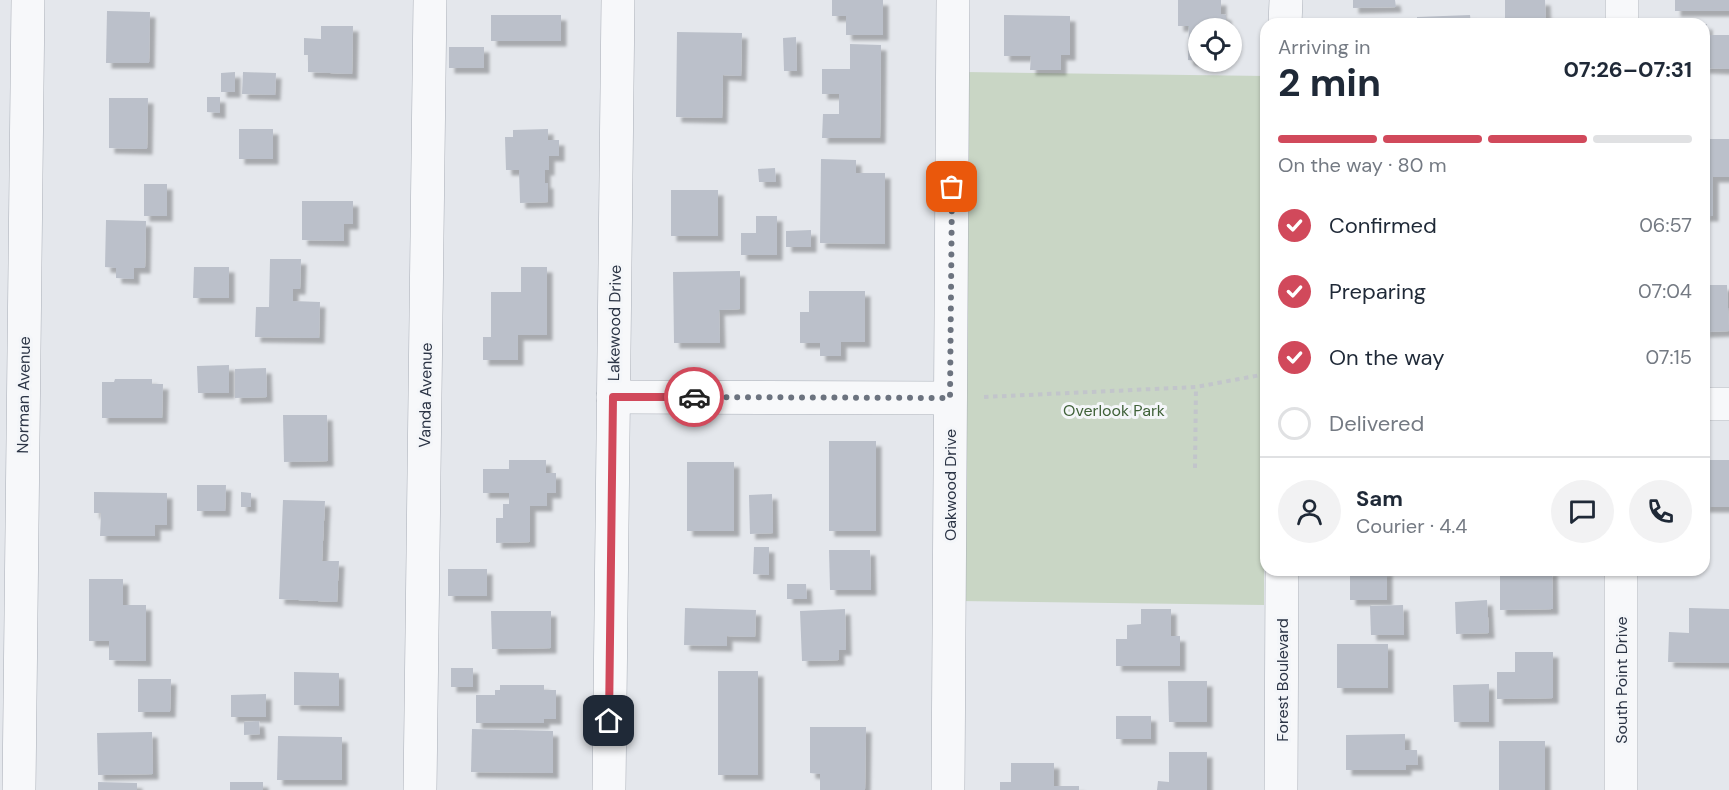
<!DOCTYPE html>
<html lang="en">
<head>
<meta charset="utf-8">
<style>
  body { margin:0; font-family:"DM Sans",sans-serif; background:#f2f2f3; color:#1f2937; height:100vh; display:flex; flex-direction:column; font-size:22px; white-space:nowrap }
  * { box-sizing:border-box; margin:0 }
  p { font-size:20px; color:#747a83 }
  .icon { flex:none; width:33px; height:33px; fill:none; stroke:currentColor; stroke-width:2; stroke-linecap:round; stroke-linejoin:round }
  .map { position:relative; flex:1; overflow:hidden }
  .sheet { position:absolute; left:1260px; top:18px; width:450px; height:558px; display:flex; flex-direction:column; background:#fff; border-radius:18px; box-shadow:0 2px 4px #0004 }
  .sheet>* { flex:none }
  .tools { position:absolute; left:1188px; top:18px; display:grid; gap:12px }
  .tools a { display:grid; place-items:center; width:54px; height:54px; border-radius:50%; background:#fff; box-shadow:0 2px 4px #0004; font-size:30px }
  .pin { position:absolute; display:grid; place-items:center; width:51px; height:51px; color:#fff; margin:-26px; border-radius:12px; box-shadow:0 3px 9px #0006 }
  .courier { position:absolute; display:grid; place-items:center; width:60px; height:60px; margin:-30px; border:4px solid #d1495b; border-radius:50%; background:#fff; color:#222; box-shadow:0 2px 8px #0007 }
  .head em { font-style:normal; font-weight:700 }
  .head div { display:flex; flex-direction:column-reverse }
  .head { display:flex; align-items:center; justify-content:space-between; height:102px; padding:0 18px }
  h1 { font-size:39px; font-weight:700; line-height:45px }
  .bar { display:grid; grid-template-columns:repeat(4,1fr); gap:9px 6px; align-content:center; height:72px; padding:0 18px }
  .bar i { height:8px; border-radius:4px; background:#e0e1e3 }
  .bar .active { background:#d1495b }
  .bar p { grid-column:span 4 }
  .line { display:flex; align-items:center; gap:15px; padding:0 18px; border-top:2px solid #e0e1e3 }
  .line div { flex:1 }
  .round { display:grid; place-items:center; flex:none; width:63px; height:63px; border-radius:32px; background:#f2f2f3 }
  ol { padding:0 18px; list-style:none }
  li { display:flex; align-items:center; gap:18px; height:66px }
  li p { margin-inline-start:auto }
  li .icon { padding:6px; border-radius:50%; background:#d1495b; color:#fff; stroke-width:4 }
  li:last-child { color:#747a83 }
  li i { width:33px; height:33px; border:3px solid #e0e1e3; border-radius:50% }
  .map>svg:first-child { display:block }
  .green { fill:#c9d6c5 }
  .building { fill:#bbc0ca; filter:url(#shadow) }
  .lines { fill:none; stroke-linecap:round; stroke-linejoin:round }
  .minor-casing { stroke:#a9aeb7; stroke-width:34 }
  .path { stroke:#c2c5cb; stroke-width:4; stroke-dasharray:4.5 4.5; stroke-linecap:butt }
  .minor { stroke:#f7f8fa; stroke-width:33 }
  .done { stroke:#6c737f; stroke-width:6; stroke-dasharray:0 10.8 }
  .route { stroke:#d1495b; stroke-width:8 }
  .labels { text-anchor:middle; stroke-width:6; stroke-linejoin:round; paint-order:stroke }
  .street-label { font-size:16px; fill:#2b3445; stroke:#f4f6f9 }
  .park-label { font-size:16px; fill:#3f6138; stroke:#f4f6f9 }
</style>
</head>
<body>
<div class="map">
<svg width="1729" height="790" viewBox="0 0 1729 790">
  <defs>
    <filter id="shadow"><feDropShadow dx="5.5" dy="5.5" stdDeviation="1.5" flood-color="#0004"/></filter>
  </defs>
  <rect width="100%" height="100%" fill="#e4e7ec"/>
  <path class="green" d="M965 72 1266 76 1264 605 959 601Z"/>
  <g class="building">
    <path d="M832 0H883V35H846V16H832Z"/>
    <path d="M1178 0H1221V14L1226 15V28H1198V61L1188 60 1189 26H1178Z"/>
    <path d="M1353 0H1395L1396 7 1353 8Z"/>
    <path d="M1505 0H1545L1546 24H1505Z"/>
    <rect x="1675" y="0" width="54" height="11"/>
    <path d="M107 11 150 12 149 63H106Z"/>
    <rect x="491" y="15" width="70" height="26"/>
    <path d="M1004 15 1070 16V55H1061V70H1030L1031 56H1004Z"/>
    <path d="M1470 15 1471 24H1417V17Z"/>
    <path d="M1704 24H1707V35H1729V69L1704 68Z"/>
    <path d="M321 26H353L352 74 308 72V55H304V38L321 39Z"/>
    <path d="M677 32 742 33 741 76 723 75 722 118 676 117Z"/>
    <path d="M796 37 797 71H784L783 38Z"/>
    <path d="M850 44 881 45 880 138H822L823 114H839V94H822V69H850Z"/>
    <rect x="449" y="47" width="35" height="21"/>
    <path d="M235 72V92H221V73Z"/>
    <path d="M243 72 276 73 275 95 242 94Z"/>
    <path d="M207 97H220V113L207 112Z"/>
    <path d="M109 98H148L147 149 109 148Z"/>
    <rect x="239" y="129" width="34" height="30"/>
    <path d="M548 129V140H559V156H549V170H545V183H548V202L520 203 519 170H506L505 137H513V130Z"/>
    <path d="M1704 139H1729V177H1713V216H1704Z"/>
    <path d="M821 159 856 160V173H885V244L820 243Z"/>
    <path d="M775 168 776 182H759L758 169Z"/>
    <rect x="144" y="184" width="23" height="32"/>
    <rect x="671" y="190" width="47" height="46"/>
    <path d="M302 201H353V224H344V241L302 240Z"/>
    <path d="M756 216H777V255H741V233H756Z"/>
    <path d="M106 220 146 221 145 268H134V279L116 278V268L105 267Z"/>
    <path d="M811 230V247H786V231Z"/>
    <path d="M270 259H301L300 289H293V301L320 302 319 338 255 337 256 307H269Z"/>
    <path d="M194 267H229V298H193Z"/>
    <path d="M521 267H547V335H518V360H483V337H491V292H521Z"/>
    <path d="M740 271V309L719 310 720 343H674L673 272Z"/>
    <path d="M1704 285H1727L1729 331 1704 332Z"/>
    <path d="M809 291H865V342H841V356H820V343H800V312H809Z"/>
    <path d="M229 365V393H198L197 366Z"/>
    <path d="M266 368 267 397 235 398V369Z"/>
    <path d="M115 379H152V384H163L162 418H102V382H114Z"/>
    <path d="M283 415H327L328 461 284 462Z"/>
    <rect x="829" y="441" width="47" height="90"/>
    <path d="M509 460H546V473H556V493H547V506H530V542L496 543V518H503V504H509V493H483V469H509Z"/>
    <rect x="1704" y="460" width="25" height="47"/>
    <rect x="687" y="462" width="47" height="69"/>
    <path d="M197 485H226L225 511H197Z"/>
    <path d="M94 492 167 493V525H155V536H100L101 513H94Z"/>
    <path d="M241 492 251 493V507H241Z"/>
    <path d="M772 494 773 533 750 534 749 495Z"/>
    <path d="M283 500 325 501 322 561H339L337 602 279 599Z"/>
    <path d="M754 547H769V575L753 574Z"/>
    <path d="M829 550H870L871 590H830Z"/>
    <rect x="448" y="569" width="39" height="27"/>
    <rect x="1350" y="570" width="37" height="30"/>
    <path d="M1500 570H1552L1553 609 1500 610Z"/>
    <path d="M89 579H123V605H146V661L109 660V641H89Z"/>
    <path d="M787 584H806L807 599H787Z"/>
    <path d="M1487 600 1489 633 1456 634 1455 602Z"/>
    <path d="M1403 605 1404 635H1371L1370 606Z"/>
    <path d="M685 608 756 610 755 637 727 636V646L684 645Z"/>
    <path d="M1689 608 1729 609V663L1668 662 1669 632 1689 633Z"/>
    <path d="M845 609 846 650H839V660L802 661 800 611Z"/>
    <path d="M1141 609H1171V636H1180V666H1116V639H1127V625L1141 624Z"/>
    <path d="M491 611H551V648L492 649Z"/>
    <rect x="1337" y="644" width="51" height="44"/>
    <path d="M1515 652H1553V698L1497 699V672H1515Z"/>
    <rect x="451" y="668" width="22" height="19"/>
    <rect x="718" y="671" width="40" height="104"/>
    <path d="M294 672 339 673V706L294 705Z"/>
    <path d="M138 679H171L170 712H138Z"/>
    <path d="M1168 681H1207V722H1169Z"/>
    <path d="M1489 684V722H1454L1453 685Z"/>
    <path d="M500 685H544V690H556V719H544V723H476V695H495V690H500Z"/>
    <path d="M266 694V717H231V695Z"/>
    <rect x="1116" y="716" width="35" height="23"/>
    <path d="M259 721 260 734 244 735V722Z"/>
    <path d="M810 727H866L865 790H820V774L810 773Z"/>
    <path d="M472 729 553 731V773L471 772Z"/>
    <path d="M152 732 153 774 98 775 97 733Z"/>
    <path d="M1405 734V750H1417L1418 765H1406V770H1346V735Z"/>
    <path d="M278 736 342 737V780H277Z"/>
    <rect x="1499" y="741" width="46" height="49"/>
    <path d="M1169 752H1207V790H1157L1158 781 1169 782Z"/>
    <path d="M1011 763H1054V786H1079V790H1000V782H1011Z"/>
    <path d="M98 782 137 783V790H98Z"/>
    <rect x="230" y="782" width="33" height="8"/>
  </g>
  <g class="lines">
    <defs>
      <g id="minor">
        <path d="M1285 24 1286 0"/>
        <path d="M1622 24V0"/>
        <path d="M613 397 950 398"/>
        <path d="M1704 404H1729"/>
        <path d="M19 790 28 0"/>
        <path d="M420 790 430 0"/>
        <path d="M609 790 618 0"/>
        <path d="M948 790 953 0"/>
        <path d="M1281 790 1282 570"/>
        <path d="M1621 790V570"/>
      </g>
    </defs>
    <use href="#minor" class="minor-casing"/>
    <g class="path">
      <path d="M984 397 1196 387 1266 374"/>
      <path d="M1195 468 1196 387"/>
    </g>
    <use href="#minor" class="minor"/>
  </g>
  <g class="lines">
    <path class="done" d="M694 397 950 398 952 187"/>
    <path class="route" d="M609 721 613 397H694"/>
  </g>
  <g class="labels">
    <g class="street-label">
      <text transform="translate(614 323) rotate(-89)" y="6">Lakewood Drive</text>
      <text transform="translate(23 395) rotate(-89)" y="6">Norman Avenue</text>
      <text transform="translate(425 395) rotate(-89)" y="6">Vanda Avenue</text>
      <text transform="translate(950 485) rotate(-90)" y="6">Oakwood Drive</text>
      <text transform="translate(1282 680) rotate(-90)" y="6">Forest Boulevard</text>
      <text transform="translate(1621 680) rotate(-90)" y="6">South Point Drive</text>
    </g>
    <g class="park-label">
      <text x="1114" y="416">Overlook Park</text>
    </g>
  </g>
</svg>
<div class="tools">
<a><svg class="icon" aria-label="locate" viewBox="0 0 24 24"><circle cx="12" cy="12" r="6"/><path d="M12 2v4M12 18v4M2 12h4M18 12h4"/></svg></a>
</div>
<div class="pin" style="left:952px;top:187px;background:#ea580c"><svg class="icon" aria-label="bag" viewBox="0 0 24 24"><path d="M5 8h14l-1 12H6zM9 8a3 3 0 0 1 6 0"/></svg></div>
<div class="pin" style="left:609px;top:721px;background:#1f2937"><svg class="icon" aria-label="home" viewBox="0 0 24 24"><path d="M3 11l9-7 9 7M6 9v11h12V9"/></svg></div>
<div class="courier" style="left:694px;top:397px"><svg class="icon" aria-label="car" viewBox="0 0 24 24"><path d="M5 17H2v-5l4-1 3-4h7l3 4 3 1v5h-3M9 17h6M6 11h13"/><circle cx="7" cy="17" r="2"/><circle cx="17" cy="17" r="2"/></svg></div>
<section class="sheet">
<div class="head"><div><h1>2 min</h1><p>Arriving in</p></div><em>07:26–07:31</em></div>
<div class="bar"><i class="active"></i><i class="active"></i><i class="active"></i><i></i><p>On the way · 80 m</p></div>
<ol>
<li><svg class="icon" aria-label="check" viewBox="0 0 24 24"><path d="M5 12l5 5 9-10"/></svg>Confirmed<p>06:57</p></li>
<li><svg class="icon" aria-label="check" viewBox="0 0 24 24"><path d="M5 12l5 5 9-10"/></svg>Preparing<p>07:04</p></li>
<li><svg class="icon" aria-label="check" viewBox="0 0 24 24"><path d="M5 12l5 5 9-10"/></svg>On the way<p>07:15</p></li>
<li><i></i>Delivered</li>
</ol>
<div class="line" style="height:108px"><a class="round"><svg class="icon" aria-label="person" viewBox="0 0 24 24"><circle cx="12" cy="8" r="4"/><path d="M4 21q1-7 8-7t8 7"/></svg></a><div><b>Sam</b><p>Courier · 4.4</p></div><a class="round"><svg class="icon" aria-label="chat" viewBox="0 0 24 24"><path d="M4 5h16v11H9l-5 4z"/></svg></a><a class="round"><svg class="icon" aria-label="phone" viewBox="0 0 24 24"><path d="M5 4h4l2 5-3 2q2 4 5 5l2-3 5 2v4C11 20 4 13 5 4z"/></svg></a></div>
</section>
</div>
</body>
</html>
